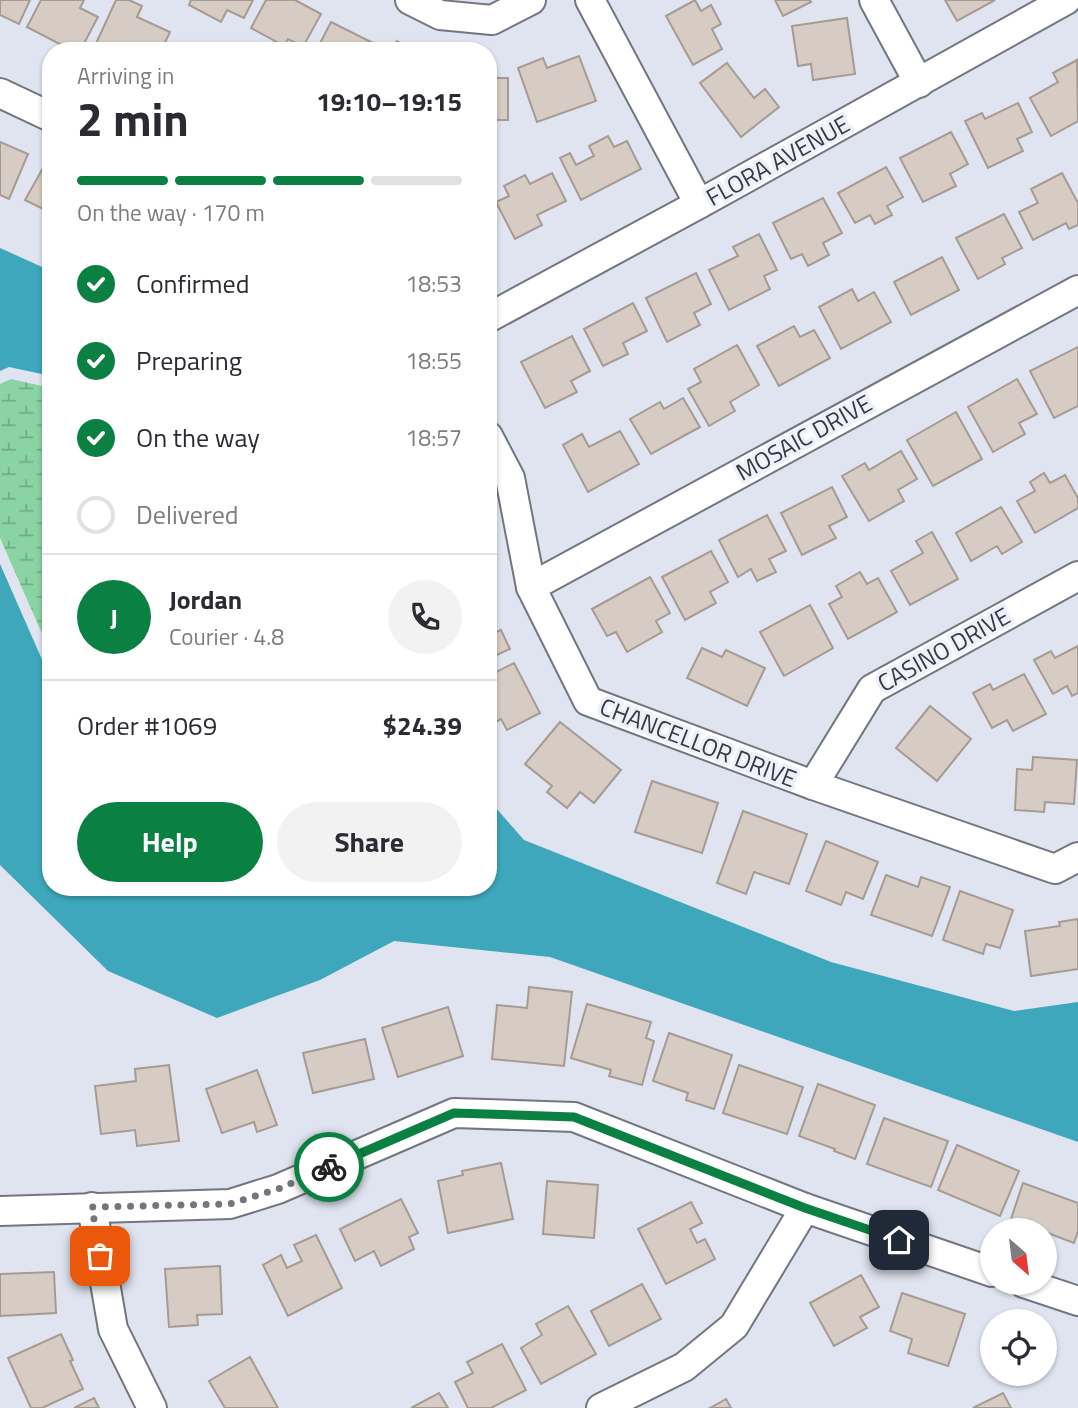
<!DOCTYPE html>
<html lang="en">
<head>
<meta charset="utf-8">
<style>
  body { margin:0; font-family:"Titillium Web",sans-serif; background:#f2f2f3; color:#2b2b33; height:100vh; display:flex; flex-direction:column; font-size:26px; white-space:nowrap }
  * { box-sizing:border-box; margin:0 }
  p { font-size:23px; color:#7c7c81 }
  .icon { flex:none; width:38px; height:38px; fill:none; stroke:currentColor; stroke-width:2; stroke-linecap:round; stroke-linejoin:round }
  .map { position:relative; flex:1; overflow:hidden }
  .sheet { position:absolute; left:42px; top:42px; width:455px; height:854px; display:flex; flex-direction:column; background:#fff; border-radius:28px; box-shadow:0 2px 5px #0004 }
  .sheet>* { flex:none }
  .needle { width:46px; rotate:152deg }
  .fabs { position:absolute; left:980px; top:1218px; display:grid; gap:14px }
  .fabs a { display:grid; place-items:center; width:77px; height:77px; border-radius:50%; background:#fff; box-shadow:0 2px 5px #0004; font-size:35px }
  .pin { position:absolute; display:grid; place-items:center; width:60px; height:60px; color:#fff; margin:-30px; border-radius:14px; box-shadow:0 4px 10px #0006 }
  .courier { position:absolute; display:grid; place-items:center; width:70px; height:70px; margin:-35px; border:5px solid #0b8043; border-radius:50%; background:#fff; color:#222; box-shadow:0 2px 9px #0007 }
  .head em { font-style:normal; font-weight:700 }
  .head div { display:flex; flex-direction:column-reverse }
  .head { display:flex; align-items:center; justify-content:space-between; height:119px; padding:0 35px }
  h1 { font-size:46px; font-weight:700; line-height:52px }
  .bar { display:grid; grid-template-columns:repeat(4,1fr); gap:10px 7px; align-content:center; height:84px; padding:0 35px }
  .bar i { height:9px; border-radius:5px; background:#e1e1e2 }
  .bar .selected { background:#0b8043 }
  .bar p { grid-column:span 4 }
  .line { display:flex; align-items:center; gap:18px; padding:0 35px; border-top:2px solid #e1e1e2 }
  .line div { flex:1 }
  .round { display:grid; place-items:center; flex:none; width:74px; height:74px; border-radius:37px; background:#f2f2f3 }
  ol { padding:0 35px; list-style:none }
  li { display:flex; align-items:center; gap:21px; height:77px }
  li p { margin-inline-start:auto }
  li .icon { padding:7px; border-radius:50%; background:#0b8043; color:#fff; stroke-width:4 }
  li:last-child { color:#7c7c81 }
  li i { width:38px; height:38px; border:4px solid #e1e1e2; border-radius:50% }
  .action { display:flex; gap:14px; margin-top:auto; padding:14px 35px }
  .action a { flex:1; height:80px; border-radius:42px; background:#0b8043; color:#fff; font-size:28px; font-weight:700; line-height:80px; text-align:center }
  .action a+a { background:#f2f2f3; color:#2b2b33 }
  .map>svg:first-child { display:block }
  .wetland { fill:url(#wetland-marsh) }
  .water { fill:#3ea7bc }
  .building { fill:#d6ccc3; stroke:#a59b93; stroke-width:2 }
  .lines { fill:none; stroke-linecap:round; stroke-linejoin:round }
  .minor-casing { stroke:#737681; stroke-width:32 }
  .minor { stroke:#fff; stroke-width:28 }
  .done { stroke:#73767d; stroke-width:7; stroke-dasharray:0 12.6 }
  .route { stroke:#0b8043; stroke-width:9 }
  .labels { text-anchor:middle; stroke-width:7; stroke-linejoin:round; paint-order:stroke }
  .street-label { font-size:24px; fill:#393a3f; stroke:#eef1fd }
</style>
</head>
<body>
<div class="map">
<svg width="1078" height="1408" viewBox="0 0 1078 1408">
  <defs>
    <pattern id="wetland-marsh" width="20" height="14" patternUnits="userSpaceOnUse" patternTransform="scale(1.75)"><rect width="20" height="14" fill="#8ad3a2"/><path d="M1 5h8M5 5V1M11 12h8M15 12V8" fill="none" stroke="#72ac85"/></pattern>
  </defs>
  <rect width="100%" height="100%" fill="#e0e4f0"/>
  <path class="wetland" d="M11 379 51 388V654L0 538V384Z"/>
  <g class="water">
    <path d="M0 248 51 271V376L9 367 0 371Z"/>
    <path d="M0 564 51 680V887H488V799L524 840 831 962 1014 1011 1078 1002V1142L550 957 394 941 320 980 217 1018 108 971 0 865Z"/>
  </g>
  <g class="building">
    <path d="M0 0H30L19 24 0 15Z"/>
    <path d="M41 0H84L80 8 98 17 80 51H73L27 27Z"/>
    <path d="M116 0H129L142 6 137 17 170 32 161 51 93 50Z"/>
    <path d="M191 0H253L244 18 227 10 221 22 189 5Z"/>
    <path d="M266 0H295L321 14 303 47 288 39 284 46 251 28Z"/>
    <path d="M695 0 701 11 711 5 721 24 712 29 722 49 693 65 666 16Z"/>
    <path d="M775 0H810L811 2 783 16Z"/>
    <path d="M945 0H995L957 21Z"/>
    <path d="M847 18 855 74 813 80 811 64 798 66 792 26Z"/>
    <path d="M331 22 381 47 379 51H316Z"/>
    <path d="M397 41 413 51H391Z"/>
    <path d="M579 56 596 101 537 122 518 68 543 58 547 68Z"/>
    <path d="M1077 60 1078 121 1051 136 1030 98 1058 82 1053 73Z"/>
    <path d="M727 63 754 98 765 89 779 107 741 137 700 83Z"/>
    <rect x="488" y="78" width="20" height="42"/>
    <path d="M1018 103 1032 132 1017 139 1023 151 988 168 965 121 982 113 985 119Z"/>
    <path d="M951 132 968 164 950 174 956 186 923 202 900 158Z"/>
    <path d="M608 136 614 147 627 141 641 169 581 200 560 158 570 153 576 165 594 156 589 146Z"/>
    <path d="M0 142 28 154 9 199 0 195Z"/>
    <path d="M48 159 51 160V213L25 200Z"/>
    <path d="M886 167 903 197 887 206 892 215 875 224 870 215 855 223 838 193Z"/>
    <path d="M552 173 566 201 537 215 542 225 515 239 496 202 509 196 504 186 525 175 530 184Z"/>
    <path d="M1062 173 1078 203V225L1069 229 1066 223 1033 240 1019 212 1038 203 1031 189Z"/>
    <path d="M823 198 842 233 823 243 829 255 808 266 802 254 791 259 773 223Z"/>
    <path d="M1004 214 1022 248 1002 258 1005 264 978 279 956 238Z"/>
    <path d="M488 228 495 252 488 254Z"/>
    <path d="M759 234 777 270 764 276 770 289 729 310 709 270 738 256 733 247Z"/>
    <path d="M942 257 959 290 911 315 894 282Z"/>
    <path d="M696 273 711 304 694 313 700 325 667 342 646 298Z"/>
    <path d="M852 289 858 301 874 292 891 322 841 349 819 307Z"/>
    <path d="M633 303 647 331 623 343 628 354 603 366 584 329Z"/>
    <path d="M794 326 800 337 814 330 830 358 779 386 757 346Z"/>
    <path d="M572 336 590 371 571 381 577 392 545 408 521 362Z"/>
    <path d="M737 345 759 385 730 402 735 411 709 426 688 389 701 382 694 369Z"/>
    <path d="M1078 347V406L1054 418 1030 371Z"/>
    <path d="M1017 379 1037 414 1019 423 1025 434 993 452 968 407Z"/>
    <path d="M683 398 700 427 651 454 630 419 660 402 664 409Z"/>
    <path d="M956 412 982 459 933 486 907 440Z"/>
    <path d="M620 431 639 464 588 492 563 445 582 434 589 447Z"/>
    <path d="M901 451 917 479 898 490 904 501 869 521 842 476 865 463 869 470Z"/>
    <path d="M1044 473 1050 483 1065 475 1078 498V508L1035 533 1017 501 1035 491 1030 482Z"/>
    <path d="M832 487 847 517 829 526 836 538 802 555 781 513Z"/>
    <path d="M1001 507 1022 542 1002 554 997 546 971 561 956 533Z"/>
    <path d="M767 515 786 551 769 559 776 572 757 581 751 569 738 577 719 540Z"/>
    <path d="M932 532 958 579 910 605 891 571 923 553 916 541Z"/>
    <path d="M711 551 728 582 710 592 716 603 685 620 662 577Z"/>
    <path d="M860 572 867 584 878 578 897 612 848 639 829 604 842 597 836 586Z"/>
    <path d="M650 577 670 613 656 621 662 632 627 652 616 632 607 636 592 609Z"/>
    <path d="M810 605 833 648 784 676 760 632Z"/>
    <path d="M501 630 510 649 488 659V635Z"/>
    <path d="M1078 646V693L1072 696 1067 686 1053 694 1034 660 1051 651 1055 658Z"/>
    <path d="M702 648 722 657 726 650 765 668 747 706 687 678Z"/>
    <path d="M514 663 540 713 507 730 501 719 488 726V676Z"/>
    <path d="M1024 674 1046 714 1013 731 1007 720 992 728 973 693 990 684 993 690Z"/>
    <path d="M930 706 971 739 937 781 896 748Z"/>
    <path d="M560 722 621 770 594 803 580 792 567 808 547 792 552 786 525 764Z"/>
    <path d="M1033 757 1077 760 1074 804 1045 802 1044 812 1015 810 1017 769 1032 770Z"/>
    <path d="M652 781 718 803 702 853 635 832Z"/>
    <path d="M743 811 807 834 789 884 754 872 746 894 717 883Z"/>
    <path d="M826 841 878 862 863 899 846 892 841 905 806 891Z"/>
    <path d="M886 875 918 887 921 877 950 887 932 936 871 915Z"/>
    <path d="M960 891 1013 910 1000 948 986 944 983 954 943 940Z"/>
    <path d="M1078 919V969L1031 976 1025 931 1060 926 1059 922Z"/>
    <path d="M529 987 572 992 564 1066 492 1059 497 1005 527 1008Z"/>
    <path d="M587 1004 651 1022 646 1038 654 1041 642 1085 609 1076 611 1070 571 1058Z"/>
    <path d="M448 1007 463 1056 398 1077 382 1028Z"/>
    <path d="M669 1033 732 1055 714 1109 686 1100 688 1093 653 1081Z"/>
    <path d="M365 1039 374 1079 313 1093 303 1053Z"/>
    <path d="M169 1065 179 1141 137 1146 135 1130 101 1134 95 1086 136 1081 135 1069Z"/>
    <path d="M739 1065 803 1087 787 1134 723 1113Z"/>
    <path d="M257 1070 277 1125 257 1132 254 1122 222 1133 206 1089Z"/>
    <path d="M818 1084 875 1105 855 1159 834 1151 835 1149 799 1136Z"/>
    <path d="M884 1118 948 1141 931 1187 867 1164Z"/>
    <path d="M957 1145 1019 1171 1000 1216 938 1190Z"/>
    <path d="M501 1163 513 1219 448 1233 438 1181 463 1175 462 1171Z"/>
    <path d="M547 1181 598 1185 594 1238 543 1234Z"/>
    <path d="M1023 1183 1078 1203V1231L1074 1243 1045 1232V1230H1040L1011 1219Z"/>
    <path d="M401 1199 418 1233 409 1237 414 1249 381 1266 374 1251 355 1261 340 1229Z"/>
    <path d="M691 1202 702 1223 690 1229 697 1243 705 1239 715 1259 666 1284 638 1229Z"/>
    <path d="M316 1235 342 1288 288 1316 263 1265 281 1255 287 1268 302 1261 294 1245Z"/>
    <path d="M220 1266 222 1314 197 1315 198 1325 169 1327 165 1269Z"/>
    <path d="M54 1272 56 1313 0 1316V1274Z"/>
    <path d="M861 1275 879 1307 860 1317 867 1328 834 1346 810 1303Z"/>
    <path d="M642 1284 661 1319 609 1346 591 1311Z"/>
    <path d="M902 1293 965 1314 948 1366 908 1353 912 1339 890 1331Z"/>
    <path d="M568 1306 596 1354 541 1384 521 1348 542 1335 536 1324Z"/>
    <path d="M61 1334 73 1360 70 1361 83 1389 42 1408H31L8 1358Z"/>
    <path d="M502 1344 526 1390 491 1408H468L455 1382 473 1373 467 1362Z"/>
    <path d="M250 1357 278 1408H225L209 1381Z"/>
    <path d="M439 1393 448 1408H411Z"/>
    <path d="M1003 1393 1011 1408H973Z"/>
    <path d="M94 1398 99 1408H74Z"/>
    <path d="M726 1399 731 1408H710Z"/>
  </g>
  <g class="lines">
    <defs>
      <g id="minor">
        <path d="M410 0 440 15 492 20 531 0"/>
        <path d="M590 0 699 204"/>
        <path d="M874 0 919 83"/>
        <path d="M0 93 51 117"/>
        <path d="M488 318 699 204 1066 0"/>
        <path d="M488 436 510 478 531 587 588 701 813 785 1055 869 1078 857"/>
        <path d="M531 587 1078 290"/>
        <path d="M813 785 872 689 1078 576"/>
        <path d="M92 1207 113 1329 152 1408"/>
        <path d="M0 1211 230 1204 278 1189 454 1113 574 1117 805 1208 992 1272"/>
        <path d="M1024 1283 1078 1301"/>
        <path d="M601 1408 684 1367 734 1326 805 1208"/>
      </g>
    </defs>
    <use href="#minor" class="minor-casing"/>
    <use href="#minor" class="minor"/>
  </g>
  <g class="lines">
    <path class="done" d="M100 1256 92 1207 230 1204 278 1189 329 1167"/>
    <path class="route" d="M329 1167 454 1113 574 1117 805 1208 899 1240"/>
  </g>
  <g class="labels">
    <g class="street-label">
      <text transform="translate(778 161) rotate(-29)" y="8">FLORA AVENUE</text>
      <text transform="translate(804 438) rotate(-29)" y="8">MOSAIC DRIVE</text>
      <text transform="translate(944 650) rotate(-29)" y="8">CASINO DRIVE</text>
      <text transform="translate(698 743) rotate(21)" y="8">CHANCELLOR DRIVE</text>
    </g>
  </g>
</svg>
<div class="fabs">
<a><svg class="needle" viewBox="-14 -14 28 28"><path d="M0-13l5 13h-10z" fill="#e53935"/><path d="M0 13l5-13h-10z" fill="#7c7c81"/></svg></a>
<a><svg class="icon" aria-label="locate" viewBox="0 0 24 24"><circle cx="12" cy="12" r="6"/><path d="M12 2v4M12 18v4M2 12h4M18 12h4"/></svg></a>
</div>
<div class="pin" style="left:100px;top:1256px;background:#ea580c"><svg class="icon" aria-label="bag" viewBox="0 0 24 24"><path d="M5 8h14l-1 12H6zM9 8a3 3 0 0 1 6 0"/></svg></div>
<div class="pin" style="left:899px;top:1240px;background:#1f2937"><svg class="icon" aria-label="home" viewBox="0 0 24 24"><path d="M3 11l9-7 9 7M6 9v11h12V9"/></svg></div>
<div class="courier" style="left:329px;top:1167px"><svg class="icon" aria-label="bike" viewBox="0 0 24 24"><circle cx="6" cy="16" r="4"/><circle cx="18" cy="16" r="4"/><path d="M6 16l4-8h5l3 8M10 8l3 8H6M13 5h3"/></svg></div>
<section class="sheet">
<div class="head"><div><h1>2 min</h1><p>Arriving in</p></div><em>19:10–19:15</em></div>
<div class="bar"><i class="selected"></i><i class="selected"></i><i class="selected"></i><i></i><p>On the way · 170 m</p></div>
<ol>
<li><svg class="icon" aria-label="check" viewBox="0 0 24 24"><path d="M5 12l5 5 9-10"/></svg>Confirmed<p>18:53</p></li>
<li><svg class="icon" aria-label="check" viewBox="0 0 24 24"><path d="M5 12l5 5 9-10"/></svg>Preparing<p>18:55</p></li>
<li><svg class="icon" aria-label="check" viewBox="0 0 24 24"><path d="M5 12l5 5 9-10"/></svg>On the way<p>18:57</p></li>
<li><i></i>Delivered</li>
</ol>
<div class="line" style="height:126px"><b class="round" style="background:#0b8043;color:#fff">J</b><div><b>Jordan</b><p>Courier · 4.8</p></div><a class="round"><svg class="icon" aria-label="phone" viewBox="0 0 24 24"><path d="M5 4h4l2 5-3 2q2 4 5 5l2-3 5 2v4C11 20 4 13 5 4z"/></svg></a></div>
<div class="line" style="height:91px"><div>Order #1069</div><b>$24.39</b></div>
<div class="action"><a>Help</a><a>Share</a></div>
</section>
</div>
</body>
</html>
